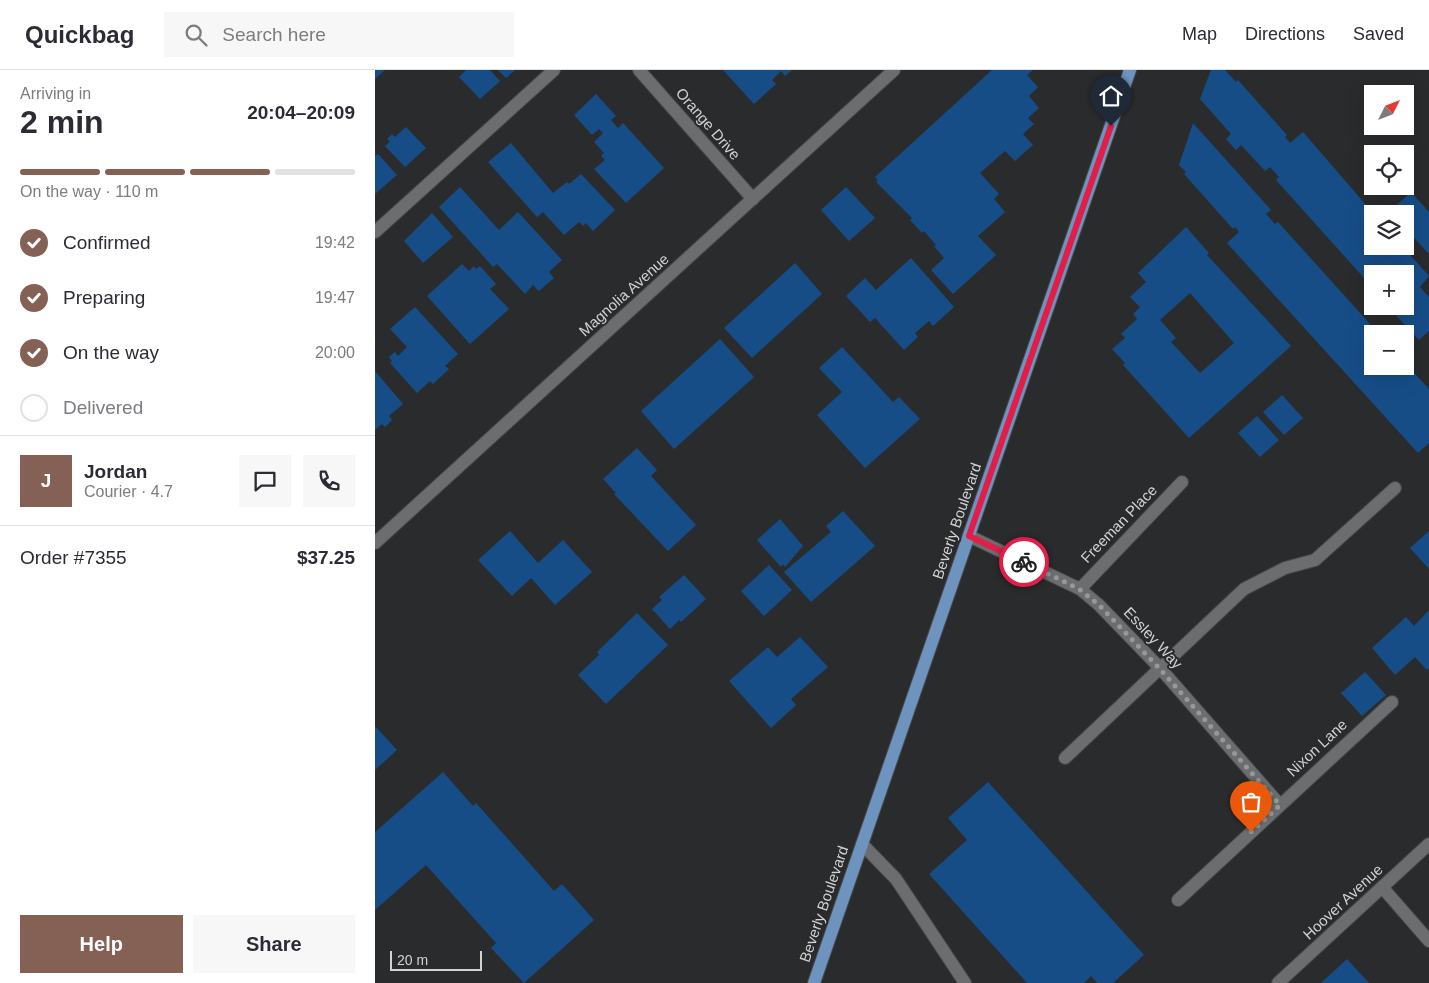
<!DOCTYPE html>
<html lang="en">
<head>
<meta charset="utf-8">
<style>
  body { margin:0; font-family:Arial,sans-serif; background:#f7f7f7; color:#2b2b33; height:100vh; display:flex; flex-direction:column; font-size:19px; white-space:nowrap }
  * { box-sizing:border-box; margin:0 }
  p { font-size:16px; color:#7c7c81 }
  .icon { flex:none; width:28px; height:28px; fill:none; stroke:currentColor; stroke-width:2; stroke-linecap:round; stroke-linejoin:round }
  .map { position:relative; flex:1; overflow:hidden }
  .details { display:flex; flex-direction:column; background:#fff; width:375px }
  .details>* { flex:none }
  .needle { width:32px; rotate:48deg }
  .controls { position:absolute; left:989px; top:15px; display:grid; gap:10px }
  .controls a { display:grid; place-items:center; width:50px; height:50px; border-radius:0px; background:#fff; box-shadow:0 5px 20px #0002; font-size:25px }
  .scale { position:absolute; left:15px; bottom:12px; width:92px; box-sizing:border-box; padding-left:5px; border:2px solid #d1d2d3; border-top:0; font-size:14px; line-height:18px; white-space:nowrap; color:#d1d2d3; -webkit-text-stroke:4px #2a2b2d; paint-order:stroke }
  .pin { position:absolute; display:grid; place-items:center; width:42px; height:42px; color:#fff; margin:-51px -21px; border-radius:50% 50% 50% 0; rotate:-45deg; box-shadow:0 0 5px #0007 }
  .pin .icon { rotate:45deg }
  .courier { position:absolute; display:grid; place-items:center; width:50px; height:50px; margin:-25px; border:4px solid #e11d48; border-radius:50%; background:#fff; color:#222; box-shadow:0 1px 6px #0007 }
  .summary em { font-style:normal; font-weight:700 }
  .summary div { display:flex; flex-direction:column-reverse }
  .summary { display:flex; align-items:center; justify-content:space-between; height:85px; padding:0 20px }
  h1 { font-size:32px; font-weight:700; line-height:38px }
  .bar { display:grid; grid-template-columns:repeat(4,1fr); gap:8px 5px; align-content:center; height:60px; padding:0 20px }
  .bar i { height:6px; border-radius:4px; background:#e1e1e2 }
  .bar .current { background:#856055 }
  .bar p { grid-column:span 4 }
  .line { display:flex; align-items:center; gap:12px; padding:0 20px; border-top:1px solid #e1e1e2 }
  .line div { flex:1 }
  .round { display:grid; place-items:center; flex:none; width:52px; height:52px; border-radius:0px; background:#f7f7f7 }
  ol { padding:0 20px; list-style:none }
  li { display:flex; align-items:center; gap:15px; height:55px }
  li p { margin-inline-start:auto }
  li .icon { padding:5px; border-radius:50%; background:#856055; color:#fff; stroke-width:4 }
  li:last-child { color:#7c7c81 }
  li i { width:28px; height:28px; border:2px solid #e1e1e2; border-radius:50% }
  .cta { display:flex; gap:10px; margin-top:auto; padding:10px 20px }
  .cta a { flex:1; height:58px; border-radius:0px; background:#856055; color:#fff; font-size:20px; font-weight:700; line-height:58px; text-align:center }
  .cta a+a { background:#f7f7f7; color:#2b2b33 }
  header { display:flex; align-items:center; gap:30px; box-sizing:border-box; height:70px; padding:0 25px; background:#fff; border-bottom:1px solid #e1e1e2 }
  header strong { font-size:24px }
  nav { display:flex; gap:28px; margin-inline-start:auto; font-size:18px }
  .search { width:350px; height:45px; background:#f7f7f7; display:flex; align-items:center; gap:12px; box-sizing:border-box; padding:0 18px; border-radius:0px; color:#7c7c81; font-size:19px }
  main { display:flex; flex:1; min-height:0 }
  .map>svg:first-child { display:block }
  .building { fill:#174d87; fill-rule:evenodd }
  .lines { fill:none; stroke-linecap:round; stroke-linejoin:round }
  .minor-casing { stroke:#47494a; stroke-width:14 }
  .major-casing { stroke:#47494a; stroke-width:14 }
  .minor { stroke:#6b6d6f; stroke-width:12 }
  .major { stroke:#6e93be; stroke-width:12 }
  .done { stroke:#979899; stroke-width:5; stroke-dasharray:0 9 }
  .route { stroke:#e11d48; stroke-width:6 }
  .labels { text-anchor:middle; stroke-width:4; stroke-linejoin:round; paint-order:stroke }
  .street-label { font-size:15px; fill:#d1d2d3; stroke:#2a2b2d }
</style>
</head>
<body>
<header>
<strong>Quickbag</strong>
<div class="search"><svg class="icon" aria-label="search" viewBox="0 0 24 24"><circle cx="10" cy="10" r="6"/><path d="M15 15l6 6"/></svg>Search here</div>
<nav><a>Map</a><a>Directions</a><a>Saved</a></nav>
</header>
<main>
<section class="details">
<div class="summary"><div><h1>2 min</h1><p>Arriving in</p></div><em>20:04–20:09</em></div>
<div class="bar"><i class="current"></i><i class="current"></i><i class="current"></i><i></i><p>On the way · 110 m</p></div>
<ol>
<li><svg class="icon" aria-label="check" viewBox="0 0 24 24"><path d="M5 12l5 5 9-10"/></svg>Confirmed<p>19:42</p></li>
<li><svg class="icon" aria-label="check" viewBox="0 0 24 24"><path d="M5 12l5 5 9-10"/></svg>Preparing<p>19:47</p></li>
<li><svg class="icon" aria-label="check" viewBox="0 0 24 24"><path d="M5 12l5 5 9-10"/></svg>On the way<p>20:00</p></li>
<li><i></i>Delivered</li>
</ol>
<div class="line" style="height:90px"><b class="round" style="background:#856055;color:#fff">J</b><div><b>Jordan</b><p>Courier · 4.7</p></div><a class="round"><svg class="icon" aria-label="chat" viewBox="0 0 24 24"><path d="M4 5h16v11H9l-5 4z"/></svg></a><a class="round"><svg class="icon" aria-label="phone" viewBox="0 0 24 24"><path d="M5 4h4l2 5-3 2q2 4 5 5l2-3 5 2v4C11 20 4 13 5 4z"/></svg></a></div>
<div class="line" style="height:65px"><div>Order #7355</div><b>$37.25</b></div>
<div class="cta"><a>Help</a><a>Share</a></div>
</section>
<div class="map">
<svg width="1054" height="913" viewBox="0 0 1054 913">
  <rect width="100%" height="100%" fill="#2a2b2d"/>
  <g class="building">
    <path d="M0 0H10L0 9Z"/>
    <path d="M91 0H115L125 11 105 29 84 7Z"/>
    <path d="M123 0H140L131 8Z"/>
    <path d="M348 0H417L410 6 406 1 397 10 401 14 379 34Z"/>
    <path d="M617 0H658L652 5 663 17 654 26 664 38 653 48 659 54 648 64 658 75 640 91 630 81 605 103 624 124 619 129 630 142 603 166 621 185 578 224 556 200 569 188 559 176 561 175 549 161 547 163 535 150 537 148 501 112 503 110 500 107Z"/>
    <path d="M836 0H850L861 12 863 10 912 65 910 67 915 73 928 62 998 143V176H1027L1054 206 1045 217 1054 227V261L1044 270 1015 239 1018 236H1030V204H998V218L901 110 904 107 895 97 890 101 866 75 861 80 851 69 856 64 825 29Z"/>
    <path d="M221 24 241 46 236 50 243 58 248 53 289 98 251 133 219 99 230 90 226 86 229 83 219 72 228 63 224 59 217 65 199 45Z"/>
    <path d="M818 53 896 140 891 144 900 154 903 152 1004 264H998V296H1030V293L1054 319V373L1043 383 852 173 864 162 860 157 858 159 809 104 811 102 804 95Z"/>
    <path d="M31 57 51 78 30 97 10 76 15 72 12 69 17 64 20 67Z"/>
    <path d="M136 73 178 123 192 112 194 114 206 104 240 140 218 161 211 153 208 156 204 152 189 165 168 142 162 147 113 92Z"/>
    <path d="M3 84 22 105 0 124V86Z"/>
    <path d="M85 117 124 160 143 142 187 190 174 202 179 208 164 221 158 215 150 224 122 194 118 197 64 137Z"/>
    <path d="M471 117 500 148 474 171 446 140Z"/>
    <path d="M1036 122 1054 142V184L1030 158V144H1017L1015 141Z"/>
    <path d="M57 143 78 167 48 193 29 171Z"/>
    <path d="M811 157 834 183 832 185 916 276 814 368 748 295 750 293 737 279 750 268 746 264 762 249 758 244 765 237 755 227 771 212 763 203ZM815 223 859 273 825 303 796 272 801 268 785 250Z"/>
    <path d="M536 188 579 237 558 256 554 251 540 263 543 267 529 280 500 248 495 252 471 226 490 208 501 220Z"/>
    <path d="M420 193 447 224 377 288 349 258Z"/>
    <path d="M87 194 94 201 99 196 101 199 105 196 121 214 115 219 134 239 95 274 52 226Z"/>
    <path d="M40 237 83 284 70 296 74 299 58 314 55 311 42 323 15 293 17 291 14 287 20 282 23 286 32 277 15 259Z"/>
    <path d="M345 269 379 307 299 379 266 341Z"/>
    <path d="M467 277 518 332 524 327 545 349 490 398 442 345 467 322 444 298Z"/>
    <path d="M0 301 28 334 14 346 17 350 10 357 7 354 0 360Z"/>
    <path d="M907 325 928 348 909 365 888 342Z"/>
    <path d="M882 346 904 370 885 387 863 363Z"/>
    <path d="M262 378 282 400 276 406 321 455 293 481 239 424 241 423 228 409Z"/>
    <path d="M468 441 500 476 436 532 409 502 456 462 451 456Z"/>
    <path d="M405 449 428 476 410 497 408 494 406 497 382 470Z"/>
    <path d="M135 461 163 493 188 470 217 502 180 535 156 508 137 526 103 490Z"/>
    <path d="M1054 461V499L1035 478Z"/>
    <path d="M394 495 417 520 389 546 366 521Z"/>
    <path d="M309 505 331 529 306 552 304 550 295 559 277 539 287 530 284 527Z"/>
    <path d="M1054 540V598L1052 600 1040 587 1020 605 997 578 1031 547 1039 556Z"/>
    <path d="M262 543 293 575 231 634 203 605 224 585 222 582Z"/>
    <path d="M425 567 453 597 416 629 421 635 396 658 354 611 393 577 402 587Z"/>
    <path d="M990 602 1011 625 987 646 966 623Z"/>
    <path d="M0 656 22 680 0 700Z"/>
    <path d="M68 702 98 736 101 733 179 821 187 814 219 850 149 913 116 878 121 873 51 795 0 840V762Z"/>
    <path d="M613 712 769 885 738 913H722L716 906 709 913H652L554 804 592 770 573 748Z"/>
    <path d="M972 889 994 913H946Z"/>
  </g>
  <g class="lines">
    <defs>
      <g id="minor">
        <path d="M264 0 378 129"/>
        <path d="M0 162 179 0"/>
        <path d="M594 466 705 519 724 535 784 597 905 735"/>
        <path d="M0 473 519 0"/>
        <path d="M705 519 807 412"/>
        <path d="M690 688 869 519 910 498 940 490 1020 418"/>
        <path d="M487 774 521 809 590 913"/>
        <path d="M1007 817 1054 871"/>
        <path d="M803 830 1017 632"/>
        <path d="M903 913 1054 774"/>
      </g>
      <path id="major" d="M439 913 755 0"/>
    </defs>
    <use href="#minor" class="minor-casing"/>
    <use href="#major" class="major-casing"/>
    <use href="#minor" class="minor"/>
    <use href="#major" class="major"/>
  </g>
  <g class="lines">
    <path class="done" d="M649 492 704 519 724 535 784 598 905 735 876 762"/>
    <path class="route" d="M649 492 594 466 736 56"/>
  </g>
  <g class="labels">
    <g class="street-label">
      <text transform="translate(333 54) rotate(49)" y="5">Orange Drive</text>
      <text transform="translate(249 225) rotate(-42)" y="5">Magnolia Avenue</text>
      <text transform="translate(582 451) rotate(-71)" y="5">Beverly Boulevard</text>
      <text transform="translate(744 454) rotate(-46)" y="5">Freeman Place</text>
      <text transform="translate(778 568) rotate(47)" y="5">Essley Way</text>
      <text transform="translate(942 678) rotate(-43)" y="5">Nixon Lane</text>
      <text transform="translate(968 832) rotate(-43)" y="5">Hoover Avenue</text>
      <text transform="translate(449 834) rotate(-71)" y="5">Beverly Boulevard</text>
    </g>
  </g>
</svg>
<div class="controls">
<a><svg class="needle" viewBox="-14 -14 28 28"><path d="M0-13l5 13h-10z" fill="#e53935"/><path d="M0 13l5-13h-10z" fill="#7c7c81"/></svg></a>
<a><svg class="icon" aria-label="locate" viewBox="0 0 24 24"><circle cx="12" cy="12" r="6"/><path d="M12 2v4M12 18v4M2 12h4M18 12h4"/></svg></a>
<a><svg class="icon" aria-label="layers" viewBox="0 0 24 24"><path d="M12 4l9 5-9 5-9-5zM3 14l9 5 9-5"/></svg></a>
<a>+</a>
<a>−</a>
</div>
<div class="scale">20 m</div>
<div class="pin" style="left:876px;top:762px;background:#ea580c"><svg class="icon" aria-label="bag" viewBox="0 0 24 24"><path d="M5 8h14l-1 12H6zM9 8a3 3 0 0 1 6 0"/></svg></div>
<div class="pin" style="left:736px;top:56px;background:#1f2937"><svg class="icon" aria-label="home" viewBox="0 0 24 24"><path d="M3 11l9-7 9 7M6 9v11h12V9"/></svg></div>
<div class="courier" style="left:649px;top:492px"><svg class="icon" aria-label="bike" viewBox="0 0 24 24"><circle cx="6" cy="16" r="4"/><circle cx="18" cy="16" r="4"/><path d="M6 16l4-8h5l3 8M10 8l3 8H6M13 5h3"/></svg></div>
</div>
</main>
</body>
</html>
